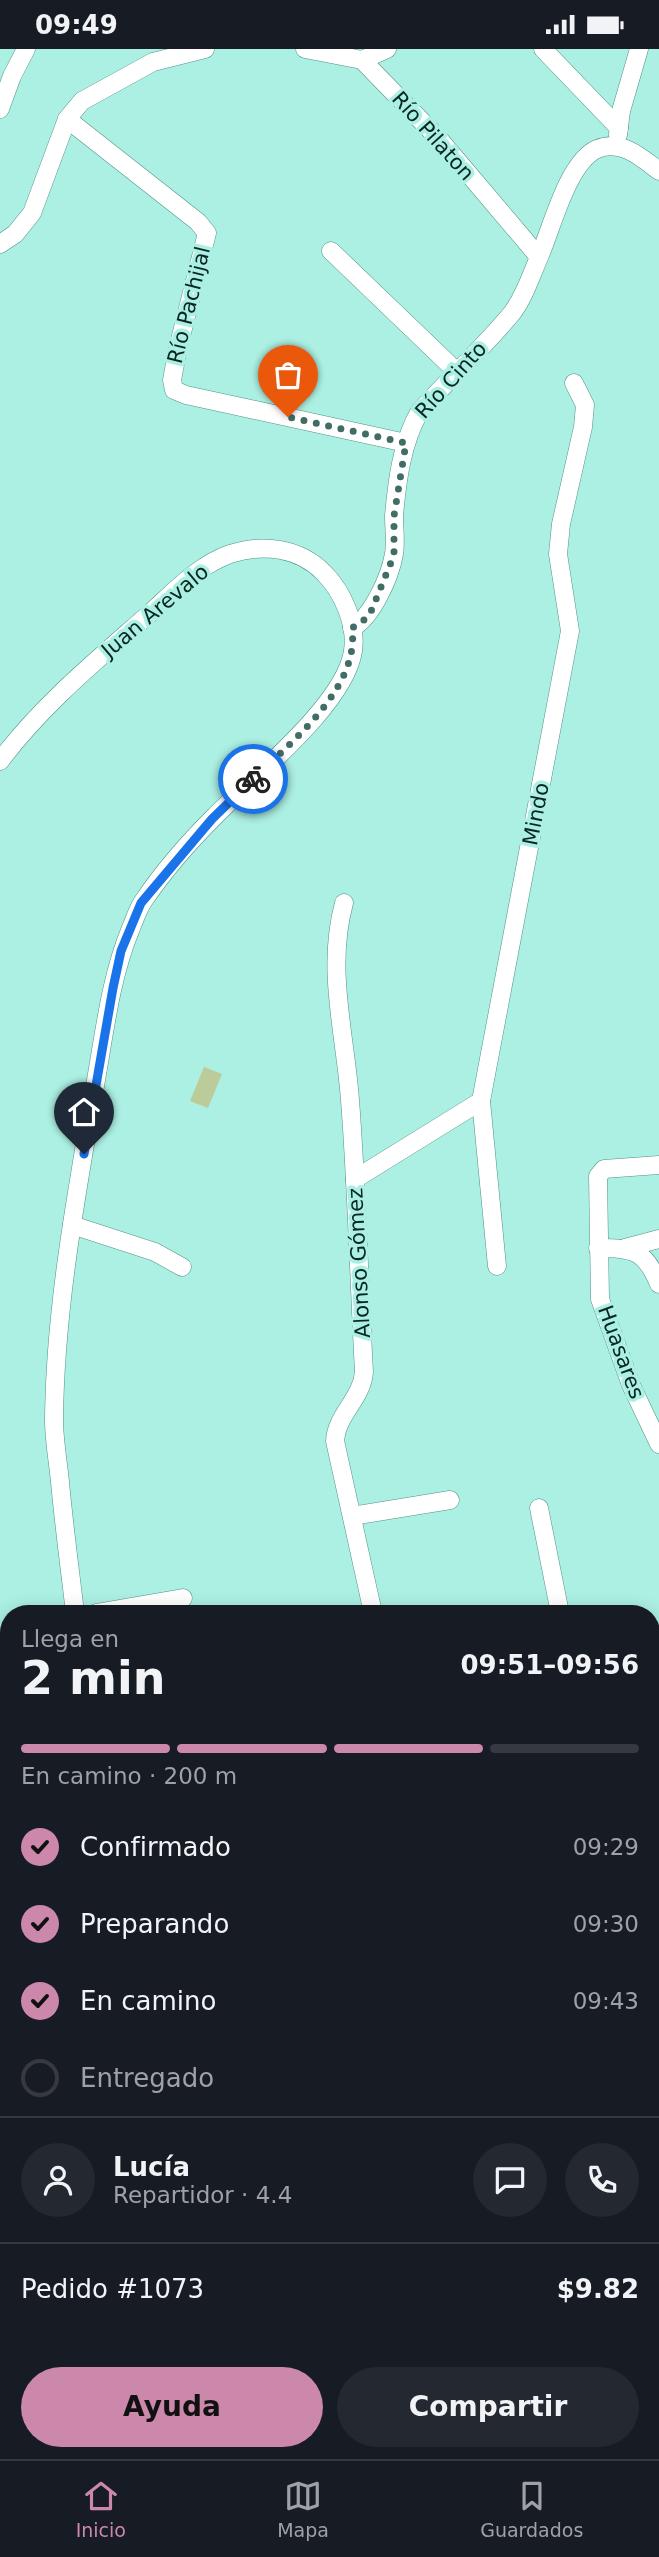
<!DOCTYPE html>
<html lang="es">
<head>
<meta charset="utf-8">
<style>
  body { margin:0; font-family:"DejaVu Sans",sans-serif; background:#242831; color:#f1f3f6; height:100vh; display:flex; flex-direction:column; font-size:26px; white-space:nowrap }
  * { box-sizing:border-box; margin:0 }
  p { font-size:23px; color:#9ea1a6 }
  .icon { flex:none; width:38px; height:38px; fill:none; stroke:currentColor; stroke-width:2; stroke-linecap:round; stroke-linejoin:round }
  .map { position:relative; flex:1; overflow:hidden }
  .sheet { position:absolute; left:0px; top:1556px; width:660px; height:856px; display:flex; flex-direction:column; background:#171b24; border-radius:28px 28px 0 0; box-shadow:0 4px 18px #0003 }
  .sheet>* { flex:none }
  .pin { position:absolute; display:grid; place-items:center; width:60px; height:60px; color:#fff; margin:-72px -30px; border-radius:50% 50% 50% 0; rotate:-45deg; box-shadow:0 0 7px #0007 }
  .pin .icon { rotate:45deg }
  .courier { position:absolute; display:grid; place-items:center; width:70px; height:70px; margin:-35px; border:5px solid #1a73e8; border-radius:50%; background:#fff; color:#222; box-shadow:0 2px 9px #0007 }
  .head em { font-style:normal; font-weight:600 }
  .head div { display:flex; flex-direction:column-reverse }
  .head { display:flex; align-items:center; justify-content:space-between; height:119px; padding:0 21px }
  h1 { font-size:46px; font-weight:600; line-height:52px }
  .bar { display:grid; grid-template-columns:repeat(4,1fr); gap:10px 7px; align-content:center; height:84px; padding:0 21px }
  .bar i { height:9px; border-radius:5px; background:#363941 }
  .bar .on { background:#cb88ab }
  .bar p { grid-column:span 4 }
  .line { display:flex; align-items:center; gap:18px; padding:0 21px; border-top:2px solid #363941 }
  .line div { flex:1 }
  .round { display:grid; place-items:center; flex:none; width:74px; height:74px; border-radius:37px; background:#242831 }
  ol { padding:0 21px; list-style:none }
  li { display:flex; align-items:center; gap:21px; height:77px }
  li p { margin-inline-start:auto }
  li .icon { padding:7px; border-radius:50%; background:#cb88ab; color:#111; stroke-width:4 }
  li:last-child { color:#9ea1a6 }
  li i { width:38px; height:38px; border:4px solid #363941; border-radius:50% }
  .primary-button { display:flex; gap:14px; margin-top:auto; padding:14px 21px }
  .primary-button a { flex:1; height:80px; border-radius:42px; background:#cb88ab; color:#111; font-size:28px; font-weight:600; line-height:80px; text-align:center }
  .primary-button a+a { background:#242831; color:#f1f3f6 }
  .status { display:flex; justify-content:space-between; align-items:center; height:49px; padding:0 35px; background:#171b24; direction:ltr }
  .status svg { height:19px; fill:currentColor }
  .tab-bar { display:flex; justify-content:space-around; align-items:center; height:98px; border-top:2px solid #363941; background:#171b24; font-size:19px; color:#9ea1a6 }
  .tab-bar a { display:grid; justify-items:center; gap:4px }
  .tab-bar .on { color:#cb88ab }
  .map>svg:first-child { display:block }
  .park { fill:#bccb9a }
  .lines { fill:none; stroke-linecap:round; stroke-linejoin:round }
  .minor-casing { stroke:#4f9287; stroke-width:19 }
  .minor { stroke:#fff; stroke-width:18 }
  .done { stroke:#426d66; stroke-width:7; stroke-dasharray:0 12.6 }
  .route { stroke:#1a73e8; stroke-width:9 }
  .labels { text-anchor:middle; stroke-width:7; stroke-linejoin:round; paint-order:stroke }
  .street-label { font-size:21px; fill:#092622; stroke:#acf0e3 }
</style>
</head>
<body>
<div class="status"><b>09:49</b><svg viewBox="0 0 49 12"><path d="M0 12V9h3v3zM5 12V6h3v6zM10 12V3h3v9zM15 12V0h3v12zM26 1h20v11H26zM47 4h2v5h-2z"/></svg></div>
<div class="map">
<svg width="659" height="2410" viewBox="0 0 659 2410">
  <rect width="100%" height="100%" fill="#acf0e3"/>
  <g class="park">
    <path d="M204 1018 222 1025 208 1059 190 1052Z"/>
    <path d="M9 2045V2132L0 2134V2047Z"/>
  </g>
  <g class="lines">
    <defs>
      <g id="minor">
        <path d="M305 0 362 11 439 90 539 208"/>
        <path d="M543 0 619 79"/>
        <path d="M362 11 387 0"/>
        <path d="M0 60 12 27 26 0"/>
        <path d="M67 70 198 173 207 184 178 299 172 331 174 341 186 346 406 394"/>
        <path d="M618 86 621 62 639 0"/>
        <path d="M0 195 15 185 32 164 67 70 82 52 153 13 205 0"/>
        <path d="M331 202 456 322"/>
        <path d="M352 579C372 568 390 528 394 505 396 493 394 479 394 467 397 432 402 392 420 362 450 329 484 298 512 264 524 249 532 224 540 206 552 178 568 113 597 100 621 90 641 108 659 122"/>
        <path d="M0 712C42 656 97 611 149 565 175 542 197 517 230 505 263 494 300 499 324 524 343 543 357 576 353 602 345 656 252 729 214 768 190 792 163 823 144 851 138 859 135 870 131 879 111 927 105 980 96 1031 77 1143 55 1257 54 1371 54 1391 58 1412 60 1433 64 1477 70 1521 75 1564"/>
        <path d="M344 854C326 920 345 984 350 1051 357 1141 359 1233 364 1323 362 1350 336 1366 335 1392L373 1564"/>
        <path d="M481 1052 497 1217"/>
        <path d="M659 1116 604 1120 598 1127 600 1250 631 1336 659 1395"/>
        <path d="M355 1130 481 1052 570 582 558 505 561 475 583 378 585 356 574 334"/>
        <path d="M72 1176 155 1203 182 1218"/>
        <path d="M598 1199C633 1199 645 1201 659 1235"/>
        <path d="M625 1199 659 1190"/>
        <path d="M539 1459 560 1564"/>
        <path d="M352 1467 450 1451"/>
        <path d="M96 1564 183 1549"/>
        <path d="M651 1637 659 1628"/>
        <path d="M651 1739 659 1797"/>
        <path d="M0 1782 9 1781"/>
        <path d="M651 1840 659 1824"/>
        <path d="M0 1880 9 1879"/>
        <path d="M0 2020 5 2026H9"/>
        <path d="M651 2063 659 2075"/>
        <path d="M0 2170 9 2166"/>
        <path d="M0 2301 9 2300"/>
        <path d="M651 2304 659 2317"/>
        <path d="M651 2348 659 2343"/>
        <path d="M169 2403 173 2410"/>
        <path d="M300 2403 304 2410"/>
        <path d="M20 2410 29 2403"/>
        <path d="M238 2410 254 2403"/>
        <path d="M423 2410 424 2403"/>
        <path d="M563 2410 566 2403"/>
      </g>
    </defs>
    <use href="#minor" class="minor-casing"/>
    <use href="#minor" class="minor"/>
  </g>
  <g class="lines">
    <path class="done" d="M253 730C292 692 360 639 352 579L362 573 370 565 394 506V467L406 394 288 368"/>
    <path class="route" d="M84 1105 113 939 121 902 141 854 212 770 253 730"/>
  </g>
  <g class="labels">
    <g class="street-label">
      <text transform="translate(433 87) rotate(48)" y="7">Río Pilaton</text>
      <text transform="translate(189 256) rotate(-76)" y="7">Río Pachijal</text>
      <text transform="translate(451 331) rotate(-48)" y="7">Río Cinto</text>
      <text transform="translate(155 562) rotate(-40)" y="7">Juan Arevalo</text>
      <text transform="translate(536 765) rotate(-79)" y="7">Mindo</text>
      <text transform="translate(359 1214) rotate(-93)" y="7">Alonso Gómez</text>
      <text transform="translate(621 1303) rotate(70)" y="7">Huasares</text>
    </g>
  </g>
</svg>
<div class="pin" style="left:288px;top:368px;background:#ea580c"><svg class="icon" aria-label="bag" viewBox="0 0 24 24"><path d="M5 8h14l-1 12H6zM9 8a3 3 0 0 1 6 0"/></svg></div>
<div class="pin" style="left:84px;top:1105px;background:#1f2937"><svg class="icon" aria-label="home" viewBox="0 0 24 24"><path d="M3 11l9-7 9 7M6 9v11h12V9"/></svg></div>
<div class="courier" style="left:253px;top:730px"><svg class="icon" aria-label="bike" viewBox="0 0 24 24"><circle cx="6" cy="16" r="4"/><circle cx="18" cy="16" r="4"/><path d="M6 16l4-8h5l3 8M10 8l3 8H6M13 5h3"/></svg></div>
<section class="sheet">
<div class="head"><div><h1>2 min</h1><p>Llega en</p></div><em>09:51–09:56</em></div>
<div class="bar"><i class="on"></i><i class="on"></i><i class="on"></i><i></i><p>En camino · 200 m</p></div>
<ol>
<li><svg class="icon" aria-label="check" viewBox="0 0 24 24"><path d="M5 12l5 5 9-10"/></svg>Confirmado<p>09:29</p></li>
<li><svg class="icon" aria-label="check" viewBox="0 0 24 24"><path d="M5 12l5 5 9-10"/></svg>Preparando<p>09:30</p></li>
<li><svg class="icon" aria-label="check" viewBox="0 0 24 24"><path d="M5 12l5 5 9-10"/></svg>En camino<p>09:43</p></li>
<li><i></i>Entregado</li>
</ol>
<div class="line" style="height:126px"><a class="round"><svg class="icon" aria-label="person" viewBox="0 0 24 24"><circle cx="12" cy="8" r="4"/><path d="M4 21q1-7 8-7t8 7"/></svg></a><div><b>Lucía</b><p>Repartidor · 4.4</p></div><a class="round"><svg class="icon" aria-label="chat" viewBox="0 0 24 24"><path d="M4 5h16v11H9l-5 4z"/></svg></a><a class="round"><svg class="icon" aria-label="phone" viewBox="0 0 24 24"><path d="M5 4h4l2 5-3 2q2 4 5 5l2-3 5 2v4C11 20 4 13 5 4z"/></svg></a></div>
<div class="line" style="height:91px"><div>Pedido #1073</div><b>$9.82</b></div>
<div class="primary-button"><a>Ayuda</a><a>Compartir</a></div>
</section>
</div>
<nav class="tab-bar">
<a class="on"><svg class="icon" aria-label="home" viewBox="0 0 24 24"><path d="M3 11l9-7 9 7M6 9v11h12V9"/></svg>Inicio</a>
<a><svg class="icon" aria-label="map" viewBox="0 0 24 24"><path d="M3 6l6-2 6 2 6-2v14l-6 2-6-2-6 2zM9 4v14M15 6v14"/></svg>Mapa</a>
<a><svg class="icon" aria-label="saved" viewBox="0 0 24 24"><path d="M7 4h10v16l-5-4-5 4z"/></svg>Guardados</a>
</nav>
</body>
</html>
